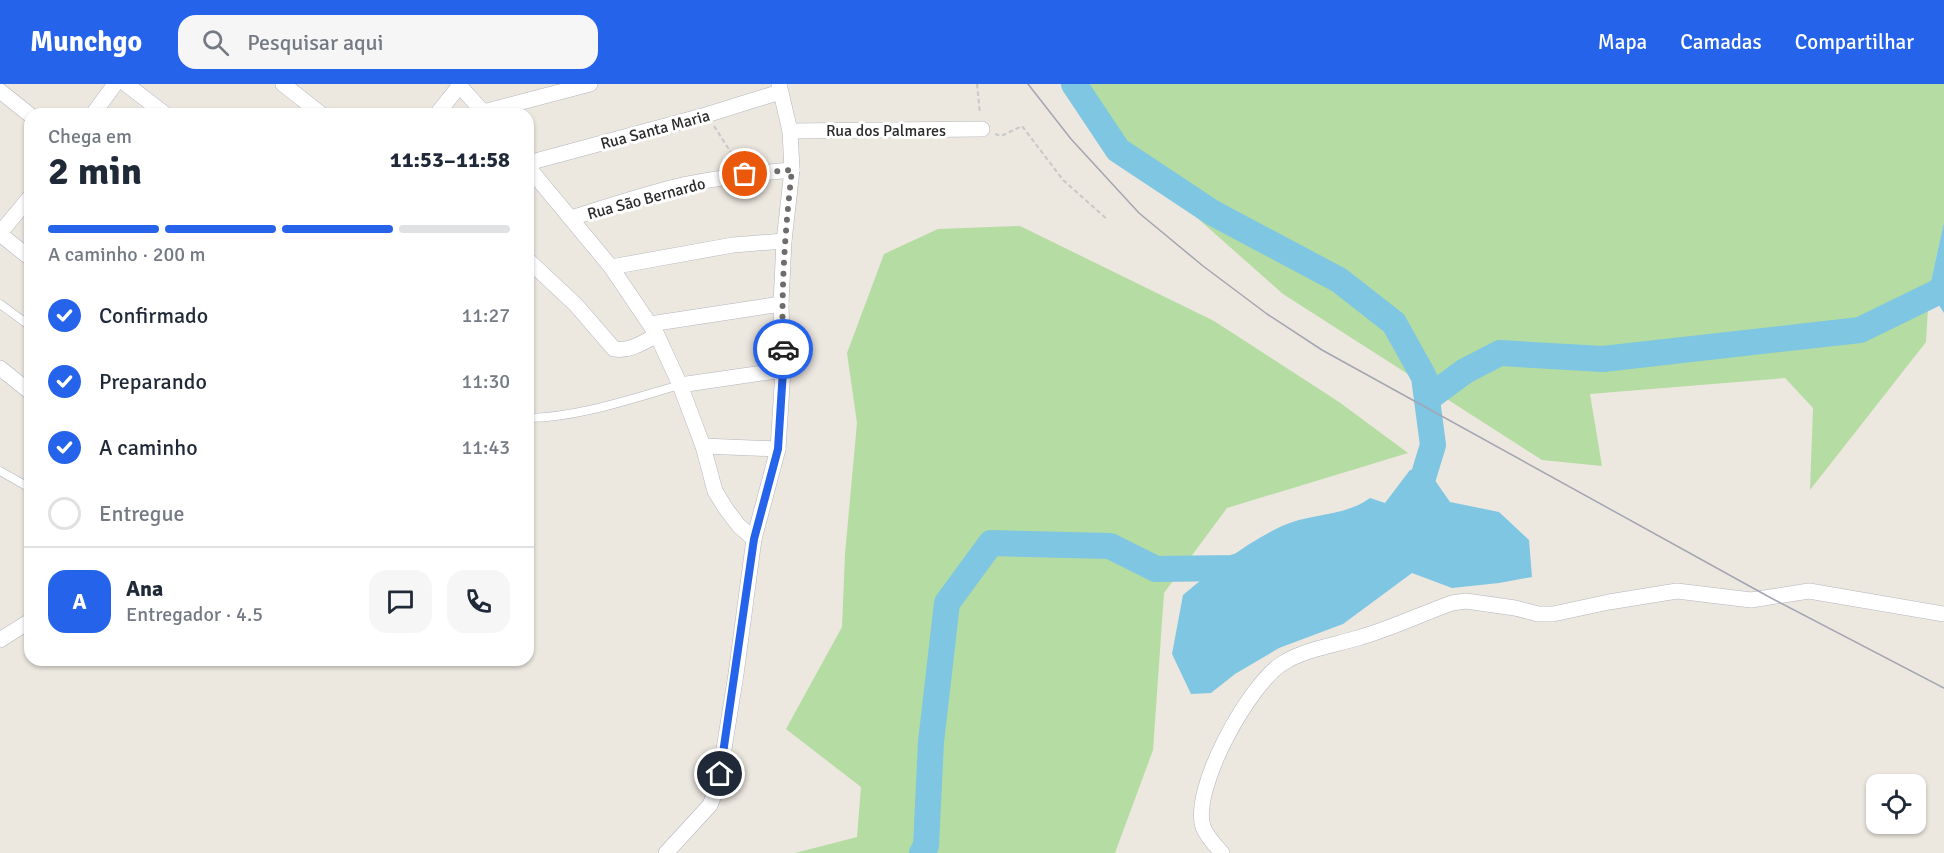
<!DOCTYPE html>
<html lang="pt">
<head>
<meta charset="utf-8">
<style>
  body { margin:0; font-family:Signika,sans-serif; background:#f6f6f7; color:#1f2937; height:100vh; display:flex; flex-direction:column; font-size:22px; white-space:nowrap }
  * { box-sizing:border-box; margin:0 }
  p { font-size:20px; color:#747a83 }
  .icon { flex:none; width:33px; height:33px; fill:none; stroke:currentColor; stroke-width:2; stroke-linecap:round; stroke-linejoin:round }
  .map { position:relative; flex:1; overflow:hidden }
  .side { position:absolute; left:24px; top:24px; width:510px; height:558px; display:flex; flex-direction:column; background:#fff; border-radius:18px; box-shadow:0 2px 4px #0004 }
  .side>* { flex:none }
  .controls { position:absolute; left:1866px; top:690px; display:grid; gap:12px }
  .controls a { display:grid; place-items:center; width:60px; height:60px; border-radius:12px; background:#fff; box-shadow:0 2px 4px #0004; font-size:30px }
  .pin { position:absolute; display:grid; place-items:center; width:51px; height:51px; color:#fff; margin:-26px; border:3px solid #fff; border-radius:50%; box-shadow:0 2px 6px #0007 }
  .courier { position:absolute; display:grid; place-items:center; width:60px; height:60px; margin:-30px; border:4px solid #2563eb; border-radius:50%; background:#fff; color:#222; box-shadow:0 2px 8px #0007 }
  .summary em { font-style:normal; font-weight:800 }
  .summary div { display:flex; flex-direction:column-reverse }
  .summary { display:flex; align-items:center; justify-content:space-between; height:102px; padding:0 24px }
  h1 { font-size:39px; font-weight:800; line-height:45px }
  .bar { display:grid; grid-template-columns:repeat(4,1fr); gap:9px 6px; align-content:center; height:72px; padding:0 24px }
  .bar i { height:8px; border-radius:4px; background:#e0e1e3 }
  .bar .active { background:#2563eb }
  .bar p { grid-column:span 4 }
  .line { display:flex; align-items:center; gap:15px; padding:0 24px; border-top:2px solid #e0e1e3 }
  .line div { flex:1 }
  .round { display:grid; place-items:center; flex:none; width:63px; height:63px; border-radius:18px; background:#f6f6f7 }
  ol { padding:0 24px; list-style:none }
  li { display:flex; align-items:center; gap:18px; height:66px }
  li p { margin-inline-start:auto }
  li .icon { padding:6px; border-radius:50%; background:#2563eb; color:#fff; stroke-width:4 }
  li:last-child { color:#747a83 }
  li i { width:33px; height:33px; border:3px solid #e0e1e3; border-radius:50% }
  header { display:flex; align-items:center; gap:36px; box-sizing:border-box; height:84px; padding:0 30px; background:#2563eb; color:#fff }
  header strong { font-size:28px }
  nav { display:flex; gap:33px; margin-inline-start:auto; font-size:21px }
  .search { width:420px; height:54px; background:#f6f6f7; display:flex; align-items:center; gap:15px; box-sizing:border-box; padding:0 21px; border-radius:18px; color:#747a83; font-size:22px }
  .map>svg:first-child { display:block }
  .green { fill:#b5dca2 }
  .water { fill:#7ec6e2 }
  .lines { fill:none; stroke-linecap:round; stroke-linejoin:round }
  .river { stroke:#7ec6e2; stroke-width:26 }
  .lane-casing { stroke:#b3b5be; stroke-width:9 }
  .street-casing { stroke:#b3b5be; stroke-width:16 }
  .path { stroke:#c8c8c8; stroke-width:2; stroke-dasharray:4.5 3; stroke-linecap:butt }
  .lane { stroke:#fff; stroke-width:8 }
  .street { stroke:#fff; stroke-width:15 }
  .tram { stroke:#a3a5b3; stroke-width:1.5 }
  .done { stroke:#6f6d6b; stroke-width:6; stroke-dasharray:0 10.8 }
  .route { stroke:#2563eb; stroke-width:8 }
  .labels { text-anchor:middle; stroke-width:6; stroke-linejoin:round; paint-order:stroke }
  .street-label { font-size:16px; fill:#2c2c2c; stroke:#fff }
</style>
</head>
<body>
<header>
<strong>Munchgo</strong>
<div class="search"><svg class="icon" aria-label="search" viewBox="0 0 24 24"><circle cx="10" cy="10" r="6"/><path d="M15 15l6 6"/></svg>Pesquisar aqui</div>
<nav><a>Mapa</a><a>Camadas</a><a>Compartilhar</a></nav>
</header>
<div class="map">
<svg width="1944" height="769" viewBox="0 0 1944 769">
  <rect width="100%" height="100%" fill="#ece7df"/>
  <g class="green">
    <path d="M1077 0H1944V138L1929 206 1926 258 1810 406 1813 324 1785 294 1590 310 1602 382 1542 376 1283 210 1089 38Z"/>
    <path d="M1020 142 1214 237 1339 318 1408 369 1227 424 1164 509 1153 666 1115 769H795L857 753 861 703 786 645 842 543 845 470 857 339 847 269 884 170 938 145Z"/>
  </g>
  <g class="water">
    <path d="M1944 138V229L1929 206Z"/>
    <path d="M1436 384 1434 395 1450 418 1499 428 1529 456 1532 493 1499 499 1452 504 1412 489 1343 540 1279 564 1235 590 1211 609 1191 610 1172 570 1183 511C1214 485 1245 459 1282 442 1311 429 1344 433 1370 414L1385 419 1410 386Z"/>
  </g>
  <g class="lines">
    <g class="river">
      <path d="M1074 0 1118 66 1213 129 1339 196 1394 239 1424 293 1433 361 1418 410 1411 415"/>
      <path d="M1427 315 1465 287 1500 269 1603 275 1860 246 1944 205"/>
      <path d="M922 769 926 762 931 658 947 519 991 459 1110 462 1156 485 1232 484 1250 479"/>
    </g>
    <defs>
      <g id="lane">
        <path d="M0 220 30 242"/>
        <path d="M528 334C580 333 630 315 680 301"/>
        <path d="M0 387 30 404"/>
      </g>
      <g id="street">
        <path d="M126 0 165 30"/>
        <path d="M283 0 321 30"/>
        <path d="M458 0 485 30"/>
        <path d="M0 7 30 31"/>
        <path d="M483 28 590 0"/>
        <path d="M93 30 115 0"/>
        <path d="M437 30 460 1"/>
        <path d="M790 47 982 45"/>
        <path d="M528 79 706 31 780 8"/>
        <path d="M528 83 611 183 657 251 680 301 703 362 715 407 726 425 739 442 754 455"/>
        <path d="M571 134C609 122 647 109 687 100 722 93 757 89 792 86"/>
        <path d="M0 149 30 113"/>
        <path d="M0 150 30 174"/>
        <path d="M528 176 576 221 614 265C629 268 644 258 657 251"/>
        <path d="M611 183 733 161 784 157"/>
        <path d="M650 240 781 220"/>
        <path d="M0 284 30 308"/>
        <path d="M680 301 783 286"/>
        <path d="M703 362 778 365"/>
        <path d="M0 556 30 537"/>
        <path d="M666 769 710 721 714 711 720 690 736 590 754 455 778 365 783 286 781 220 784 157 792 86 790 47 779 0"/>
        <path d="M1222 769C1215 761 1207 753 1203 743 1191 704 1250 599 1283 579 1305 565 1336 561 1361 553 1392 544 1421 530 1452 519L1466 517 1515 524 1538 530H1553L1609 518 1677 507 1751 516 1809 507 1944 530"/>
      </g>
    </defs>
    <use href="#lane" class="lane-casing"/>
    <use href="#street" class="street-casing"/>
    <g class="path">
      <path d="M977 0 980 30"/>
      <path d="M714 42 737 78"/>
      <path d="M995 50 1001 52 1022 42 1063 96 1108 136"/>
    </g>
    <use href="#lane" class="lane"/>
    <use href="#street" class="street"/>
    <path class="tram" d="M1028 0 1071 55 1139 129 1203 182 1267 230 1322 266 1771 514 1944 604"/>
  </g>
  <g class="lines">
    <path class="done" d="M745 90 792 86C785 146 781 205 783 265"/>
    <path class="route" d="M720 690 754 455 778 365 783 286V265"/>
  </g>
  <g class="labels">
    <g class="street-label">
      <text transform="translate(655 45) rotate(-15)" y="6">Rua Santa Maria</text>
      <text x="886" y="52">Rua dos Palmares</text>
      <text transform="translate(646 114) rotate(-15)" y="6">Rua São Bernardo</text>
    </g>
  </g>
</svg>
<div class="controls">
<a><svg class="icon" aria-label="locate" viewBox="0 0 24 24"><circle cx="12" cy="12" r="6"/><path d="M12 2v4M12 18v4M2 12h4M18 12h4"/></svg></a>
</div>
<div class="pin" style="left:745px;top:90px;background:#ea580c"><svg class="icon" aria-label="bag" viewBox="0 0 24 24"><path d="M5 8h14l-1 12H6zM9 8a3 3 0 0 1 6 0"/></svg></div>
<div class="pin" style="left:720px;top:690px;background:#1f2937"><svg class="icon" aria-label="home" viewBox="0 0 24 24"><path d="M3 11l9-7 9 7M6 9v11h12V9"/></svg></div>
<div class="courier" style="left:783px;top:265px"><svg class="icon" aria-label="car" viewBox="0 0 24 24"><path d="M5 17H2v-5l4-1 3-4h7l3 4 3 1v5h-3M9 17h6M6 11h13"/><circle cx="7" cy="17" r="2"/><circle cx="17" cy="17" r="2"/></svg></div>
<section class="side">
<div class="summary"><div><h1>2 min</h1><p>Chega em</p></div><em>11:53–11:58</em></div>
<div class="bar"><i class="active"></i><i class="active"></i><i class="active"></i><i></i><p>A caminho · 200 m</p></div>
<ol>
<li><svg class="icon" aria-label="check" viewBox="0 0 24 24"><path d="M5 12l5 5 9-10"/></svg>Confirmado<p>11:27</p></li>
<li><svg class="icon" aria-label="check" viewBox="0 0 24 24"><path d="M5 12l5 5 9-10"/></svg>Preparando<p>11:30</p></li>
<li><svg class="icon" aria-label="check" viewBox="0 0 24 24"><path d="M5 12l5 5 9-10"/></svg>A caminho<p>11:43</p></li>
<li><i></i>Entregue</li>
</ol>
<div class="line" style="height:108px"><b class="round" style="background:#2563eb;color:#fff">A</b><div><b>Ana</b><p>Entregador · 4.5</p></div><a class="round"><svg class="icon" aria-label="chat" viewBox="0 0 24 24"><path d="M4 5h16v11H9l-5 4z"/></svg></a><a class="round"><svg class="icon" aria-label="phone" viewBox="0 0 24 24"><path d="M5 4h4l2 5-3 2q2 4 5 5l2-3 5 2v4C11 20 4 13 5 4z"/></svg></a></div>
</section>
</div>
</body>
</html>
